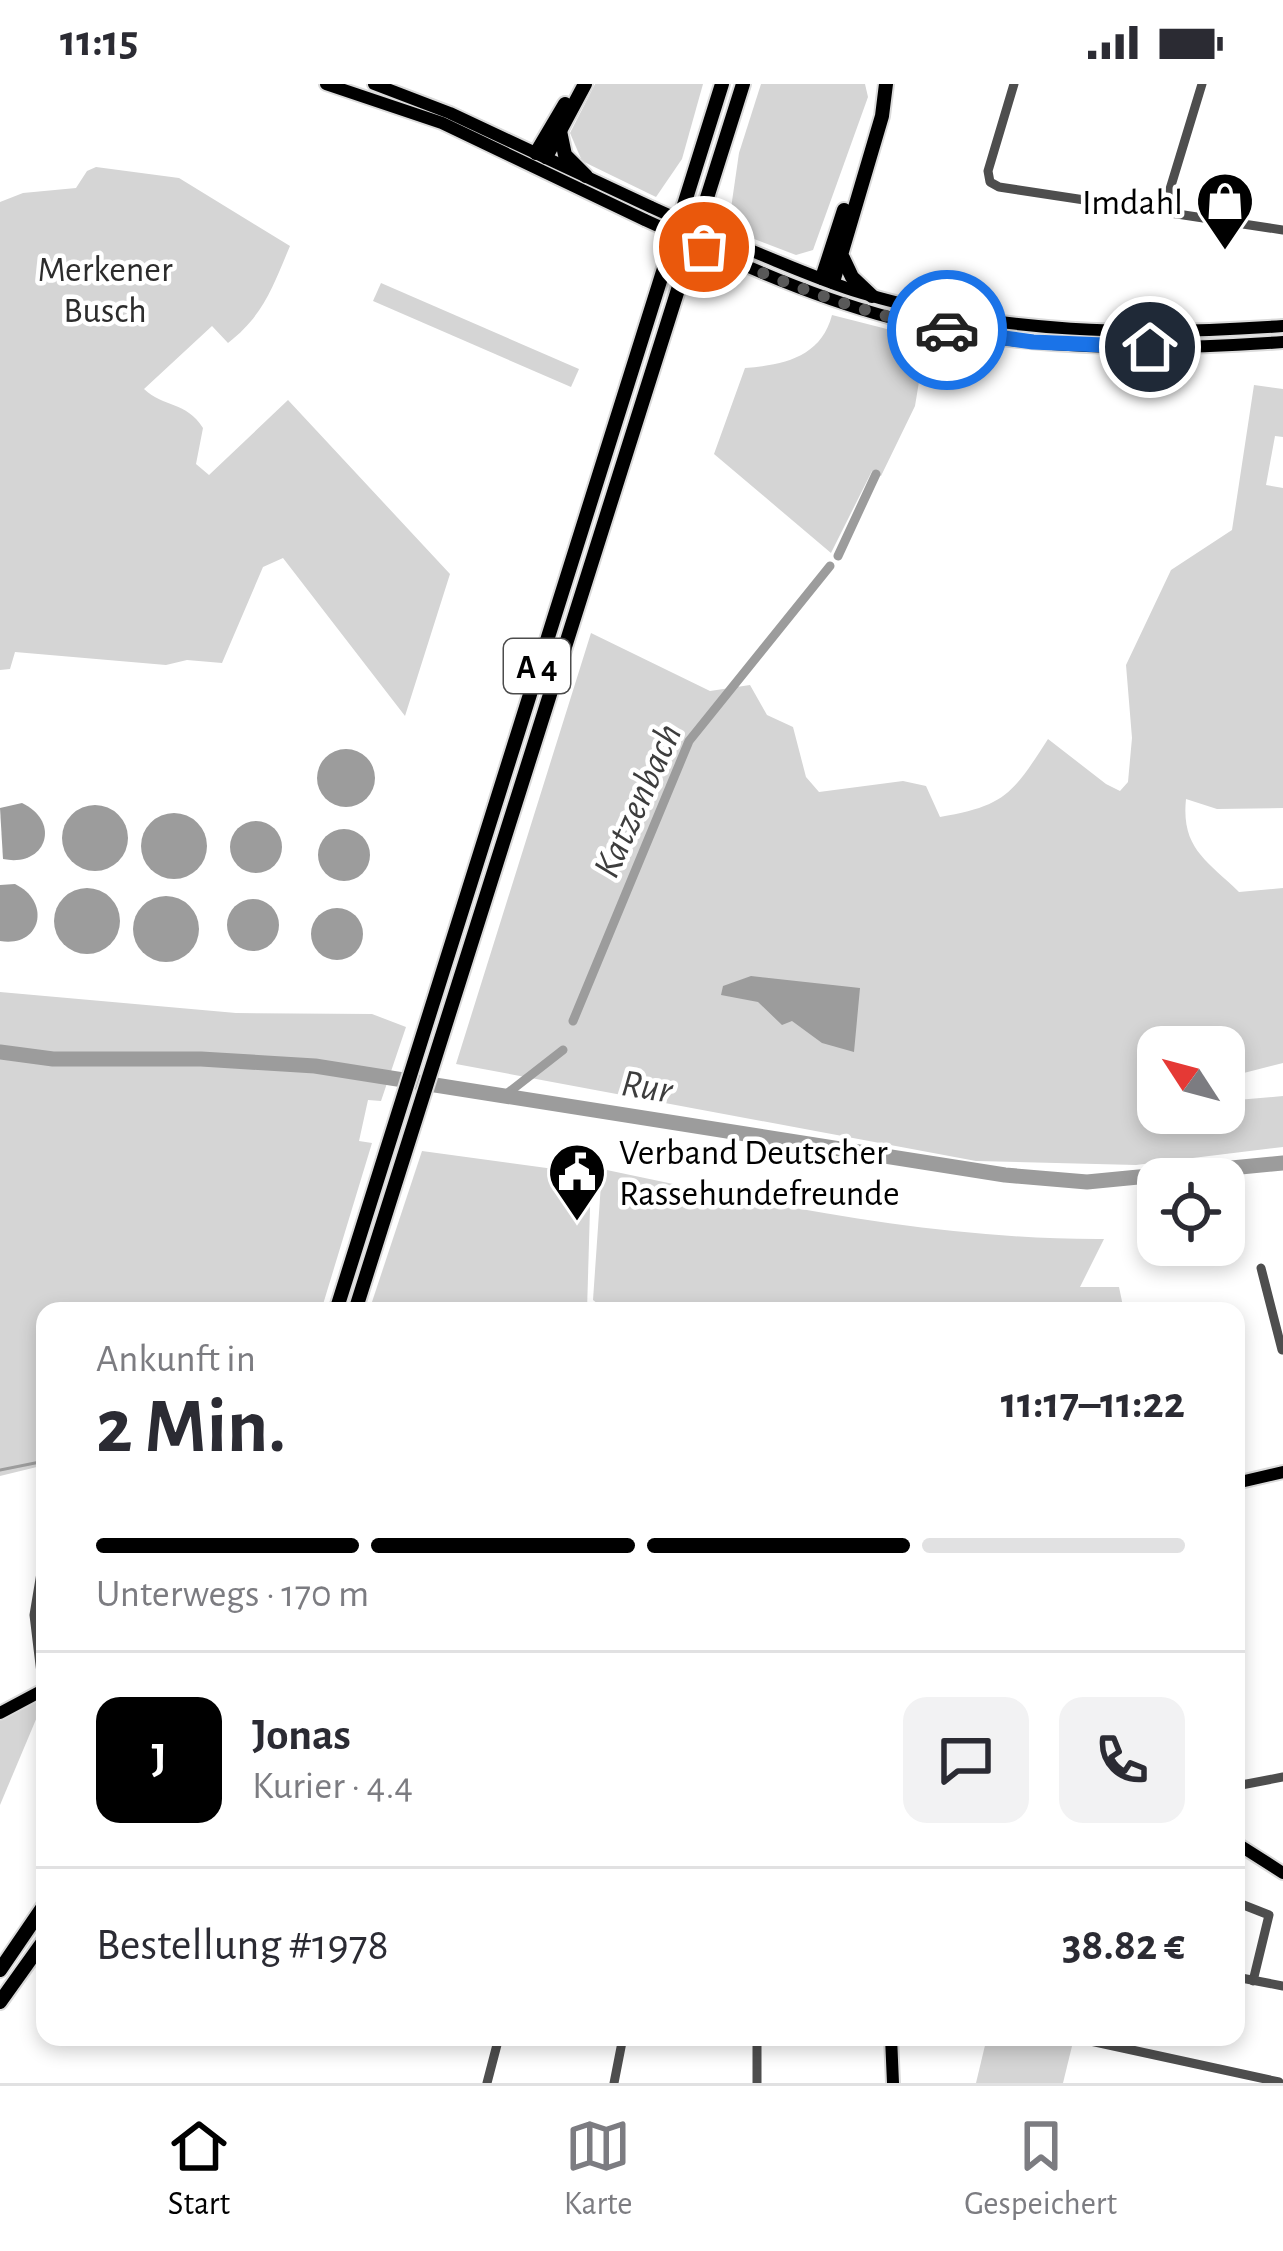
<!DOCTYPE html>
<html lang="de">
<head>
<meta charset="utf-8">
<style>
  body { margin:0; font-family:"Alegreya Sans",sans-serif; background:#f2f2f3; color:#2b2b33; height:100vh; display:flex; flex-direction:column; font-size:45px; white-space:nowrap }
  * { box-sizing:border-box; margin:0 }
  p { font-size:39px; color:#7c7c81 }
  .icon { flex:none; width:66px; height:66px; fill:none; stroke:currentColor; stroke-width:2; stroke-linecap:round; stroke-linejoin:round }
  .map { position:relative; flex:1; overflow:hidden }
  .details { position:absolute; left:36px; top:1218px; width:1209px; height:744px; display:flex; flex-direction:column; background:#fff; border-radius:24px; box-shadow:0 6px 18px #0003 }
  .details>* { flex:none }
  .needle { width:78px; rotate:306deg }
  .tools { position:absolute; left:1137px; top:942px; display:grid; gap:24px }
  .tools a { display:grid; place-items:center; width:108px; height:108px; border-radius:24px; background:#fff; box-shadow:0 6px 18px #0003; font-size:60px }
  .pin { position:absolute; display:grid; place-items:center; width:102px; height:102px; color:#fff; margin:-51px; border:6px solid #fff; border-radius:50%; box-shadow:0 3px 12px #0007 }
  .courier { position:absolute; display:grid; place-items:center; width:120px; height:120px; margin:-60px; border:9px solid #1a73e8; border-radius:50%; background:#fff; color:#222; box-shadow:0 3px 15px #0007 }
  .overview em { font-style:normal; font-weight:700 }
  .overview div { display:flex; flex-direction:column-reverse }
  .overview { display:flex; align-items:center; justify-content:space-between; height:204px; padding:0 60px }
  h1 { font-size:78px; font-weight:700; line-height:90px }
  .bar { display:grid; grid-template-columns:repeat(4,1fr); gap:18px 12px; align-content:center; height:144px; padding:0 60px }
  .bar i { height:15px; border-radius:9px; background:#e1e1e2 }
  .bar .selected { background:#000 }
  .bar p { grid-column:span 4 }
  .line { display:flex; align-items:center; gap:30px; padding:0 60px; border-top:3px solid #e1e1e2 }
  .line div { flex:1 }
  .round { display:grid; place-items:center; flex:none; width:126px; height:126px; border-radius:24px; background:#f2f2f3 }
  .status { display:flex; justify-content:space-between; align-items:center; height:84px; padding:0 60px; background:#fff; direction:ltr }
  .status svg { height:33px; fill:currentColor }
  .tab-bar { display:flex; justify-content:space-around; align-items:center; height:168px; border-top:3px solid #e1e1e2; background:#fff; font-size:33px; color:#7c7c81 }
  .tab-bar a { display:grid; justify-items:center; gap:6px }
  .tab-bar .selected { color:#000 }
  .map>svg:first-child { display:block }
  .green { fill:#d5d5d5; fill-rule:evenodd }
  .water { fill:#9c9c9c }
  .lines { fill:none; stroke-linecap:round; stroke-linejoin:round }
  .stream { stroke:#9c9c9c; stroke-width:3 }
  .canal { stroke:#9c9c9c; stroke-width:9 }
  .river { stroke:#9c9c9c; stroke-width:15 }
  .major-casing { stroke:#dbdbdb; stroke-width:16 }
  .highway-casing { stroke:#dbdbdb; stroke-width:18 }
  .minor { stroke:#4e4e4e; stroke-width:9 }
  .major { stroke:#000; stroke-width:12 }
  .highway { stroke:#000; stroke-width:14 }
  .major-bridge-casing { stroke:#dbdbdb; stroke-width:16; stroke-linecap:butt }
  .major-bridge { stroke:#000; stroke-width:12 }
  .done { stroke:#595959; stroke-width:12; stroke-dasharray:0 21.6 }
  .route { stroke:#1a73e8; stroke-width:15 }
  .labels { text-anchor:middle; stroke-width:9; stroke-linejoin:round; paint-order:stroke }
  .shield { fill:#fff; stroke:#4c4c4c; stroke-width:3 }
  .shield-label { font-size:33px; font-weight:bold; fill:#000 }
  .poi-label { font-size:36px; fill:#000; stroke:#fff; text-anchor:end }
  .park-label { font-size:36px; fill:#2c2c2c; stroke:#fff }
  .water-label { font-size:39px; font-style:italic; fill:#3d3d3d; stroke:#fff }
</style>
</head>
<body>
<div class="status"><b>11:15</b><svg viewBox="0 0 49 12"><path d="M0 12V9h3v3zM5 12V6h3v6zM10 12V3h3v9zM15 12V0h3v12zM26 1h20v11H26zM47 4h2v5h-2z"/></svg></div>
<div class="map">
<svg width="1283" height="1999" viewBox="0 0 1283 1999">
  <rect width="100%" height="100%" fill="#fff"/>
  <g class="green">
    <path d="M595 0H703L682 75 656 113 582 77 570 49Z"/>
    <path d="M761 0H865L868 13 813 166 796 171 728 145 739 69Z"/>
    <path d="M96 83 179 94 290 162C273 202 264 231 228 259L212 242 144 305C164 324 186 317 203 344L196 380 209 391 288 316 450 490 405 632 283 474 263 483 222 579 187 576 166 581 15 568 10 585 0 586V118L23 109 76 104 87 87Z"/>
    <path d="M381 199 579 285 571 303 373 217Z"/>
    <path d="M832 231 926 255 915 322 881 392 872 387 831 469 714 370 745 284C784 281 821 273 832 231Z"/>
    <path d="M1254 301 1283 305V353L1275 352 1266 401 1283 404V724L1217 725 1186 715C1181 764 1206 776 1239 808L1283 804V979L1232 992 1237 1016 1283 1012V1063L1136 1081 976 1077 456 980 591 549 710 607 750 601 767 631 793 643 806 693 819 708 903 697 926 702 940 733C1006 722 1013 709 1048 655L1106 700 1120 707 1128 698 1132 654 1126 581 1171 486 1232 446ZM1158 963H1224V1029H1158Z"/>
    <path d="M0 908 236 929 372 930 406 943 381 1017 368 1016 359 1057 372 1059 321 1227H45V1381L0 1392Z"/>
    <path d="M422 1067 591 1090 587 1227H369Z"/>
    <path d="M602 1085C767 1120 935 1156 1104 1155L1080 1203H1119L1124 1227H592L598 1220 593 1216Z"/>
    <path d="M45 1614 0 1721V1636Z"/>
    <path d="M987 1953H1049L1073 1958 1063 1999H976Z"/>
  </g>
  <g class="water">
    <circle cx="346" cy="694" r="29"/>
    <path d="M22 719C62 738 46 784 3 775L0 724Z"/>
    <circle cx="95" cy="754" r="33"/>
    <circle cx="174" cy="762" r="33"/>
    <circle cx="256" cy="763" r="26"/>
    <circle cx="344" cy="771" r="26"/>
    <path d="M15 800C52 818 41 864 0 857V801Z"/>
    <circle cx="87" cy="837" r="33"/>
    <circle cx="166" cy="845" r="33"/>
    <circle cx="253" cy="841" r="26"/>
    <circle cx="337" cy="850" r="26"/>
    <path d="M751 892 860 904 854 968 822 959 792 937 782 941 758 918 721 911 723 902Z"/>
  </g>
  <g class="lines">
    <path class="stream" d="M0 1386 45 1377"/>
    <g class="canal">
      <path d="M838 472 876 390"/>
      <path d="M573 937 689 657 830 482"/>
      <path d="M504 1012 563 966"/>
    </g>
    <path class="river" d="M0 968 53 975H201L315 982 1005 1091 1087 1098 1283 1079"/>
    <defs>
      <g id="major">
        <path d="M326 0 442 39 645 136"/>
        <path d="M374 0 450 29 651 123"/>
        <path d="M724 156C770 173 815 195 862 209 999 250 1141 252 1283 242"/>
        <path d="M704 163C764 191 828 217 892 234 1019 268 1153 267 1283 258"/>
        <path d="M1236 1399 1283 1388"/>
        <path d="M0 1629 45 1605"/>
        <path d="M1236 1759 1283 1789"/>
        <path d="M891 1953 893 1999"/>
      </g>
      <g id="highway">
        <path d="M560 47 565 71 586 92"/>
        <path d="M536 69 565 20"/>
        <path d="M546 73 585 0"/>
        <path d="M843 174 852 193 872 212"/>
        <path d="M822 194 844 126"/>
        <path d="M833 198 882 32 886 0"/>
        <path d="M336 1227 722 0"/>
        <path d="M355 1227 743 0"/>
        <path d="M0 1886 45 1820"/>
        <path d="M0 1918 45 1855"/>
      </g>
    </defs>
    <use href="#major" class="major-casing"/>
    <use href="#highway" class="highway-casing"/>
    <g class="minor">
      <path d="M1014 0 988 87 990 98 999 103 1283 146"/>
      <path d="M1163 128 1202 0"/>
      <path d="M1261 1184 1282 1266"/>
      <path d="M43 1606 34 1531 45 1465"/>
      <path d="M1236 1702 1283 1693"/>
      <path d="M1236 1818 1269 1831 1253 1897"/>
      <path d="M1236 1893 1283 1902"/>
      <path d="M757 1953V1999"/>
      <path d="M1072 1953 1279 1998"/>
      <path d="M487 1999 499 1953"/>
      <path d="M614 1999 623 1953"/>
    </g>
    <use href="#major" class="major"/>
    <use href="#highway" class="highway"/>
    <defs>
      <g id="major-bridge">
        <path d="M651 123 724 156"/>
        <path d="M645 136 704 163"/>
      </g>
    </defs>
    <use href="#major-bridge" class="major-bridge-casing"/>
    <use href="#major-bridge" class="major-bridge"/>
  </g>
  <g class="lines">
    <path class="done" d="M704 163C781 199 863 230 947 246"/>
    <path class="route" d="M947 246 1033 258 1150 263"/>
  </g>
  <defs>
    <symbol id="shop-pin" viewBox="-11 -11 22 30"><path d="M0 17L-7.5 6A9.5 9.5 0 1 1 7.5 6Z" fill="#000" stroke="#fff"/><path d="M-5-2.5h2.3a2.7 3.5 0 0 1 5.4 0H5L5.5 6h-11ZM-1.5-2.5h3a1.5 2.3 0 0 0-3 0Z" fill="#fff"/></symbol>
    <symbol id="civic-pin" viewBox="-11 -11 22 30"><path d="M0 17L-7.5 6A9.5 9.5 0 1 1 7.5 6Z" fill="#000" stroke="#fff"/><path d="M-.6-6.5H3V-4.5H.6V-3L4-1V1h2V6H-6V1h2V-1L-.6-3ZM-1.2 2.5V6h2.4V2.5Z" fill="#fff"/></symbol>
  </defs>
  <g fill-rule="evenodd">
    <use href="#shop-pin" x="1192" y="84" width="66" height="90"/>
    <use href="#civic-pin" x="544" y="1055" width="66" height="90"/>
  </g>
  <g class="labels">
    <rect class="shield" x="504" y="555" width="66" height="54" rx="9"/>
    <g class="shield-label">
      <text x="537" y="594">A 4</text>
    </g>
    <g class="poi-label">
      <text x="1183" y="130">Imdahl</text>
      <text x="619" y="1080" text-anchor="start">Verband Deutscher<tspan x="619" dy="41">Rassehundefreunde</tspan></text>
    </g>
    <g class="park-label">
      <text x="105" y="197">Merkener<tspan x="105" dy="41">Busch</tspan></text>
    </g>
    <g class="water-label">
      <text transform="translate(636 716) rotate(-66)" y="14">Katzenbach</text>
      <text transform="translate(647 1001) rotate(9)" y="14">Rur</text>
    </g>
  </g>
</svg>
<div class="tools">
<a><svg class="needle" viewBox="-14 -14 28 28"><path d="M0-13l5 13h-10z" fill="#e53935"/><path d="M0 13l5-13h-10z" fill="#7c7c81"/></svg></a>
<a><svg class="icon" aria-label="locate" viewBox="0 0 24 24"><circle cx="12" cy="12" r="6"/><path d="M12 2v4M12 18v4M2 12h4M18 12h4"/></svg></a>
</div>
<div class="pin" style="left:704px;top:163px;background:#ea580c"><svg class="icon" aria-label="bag" viewBox="0 0 24 24"><path d="M5 8h14l-1 12H6zM9 8a3 3 0 0 1 6 0"/></svg></div>
<div class="pin" style="left:1150px;top:263px;background:#1f2937"><svg class="icon" aria-label="home" viewBox="0 0 24 24"><path d="M3 11l9-7 9 7M6 9v11h12V9"/></svg></div>
<div class="courier" style="left:947px;top:246px"><svg class="icon" aria-label="car" viewBox="0 0 24 24"><path d="M5 17H2v-5l4-1 3-4h7l3 4 3 1v5h-3M9 17h6M6 11h13"/><circle cx="7" cy="17" r="2"/><circle cx="17" cy="17" r="2"/></svg></div>
<section class="details">
<div class="overview"><div><h1>2 Min.</h1><p>Ankunft in</p></div><em>11:17–11:22</em></div>
<div class="bar"><i class="selected"></i><i class="selected"></i><i class="selected"></i><i></i><p>Unterwegs · 170 m</p></div>
<div class="line" style="height:216px"><b class="round" style="background:#000;color:#fff">J</b><div><b>Jonas</b><p>Kurier · 4.4</p></div><a class="round"><svg class="icon" aria-label="chat" viewBox="0 0 24 24"><path d="M4 5h16v11H9l-5 4z"/></svg></a><a class="round"><svg class="icon" aria-label="phone" viewBox="0 0 24 24"><path d="M5 4h4l2 5-3 2q2 4 5 5l2-3 5 2v4C11 20 4 13 5 4z"/></svg></a></div>
<div class="line" style="height:156px"><div>Bestellung #1978</div><b>38.82 €</b></div>
</section>
</div>
<nav class="tab-bar">
<a class="selected"><svg class="icon" aria-label="home" viewBox="0 0 24 24"><path d="M3 11l9-7 9 7M6 9v11h12V9"/></svg>Start</a>
<a><svg class="icon" aria-label="map" viewBox="0 0 24 24"><path d="M3 6l6-2 6 2 6-2v14l-6 2-6-2-6 2zM9 4v14M15 6v14"/></svg>Karte</a>
<a><svg class="icon" aria-label="saved" viewBox="0 0 24 24"><path d="M7 4h10v16l-5-4-5 4z"/></svg>Gespeichert</a>
</nav>
</body>
</html>
